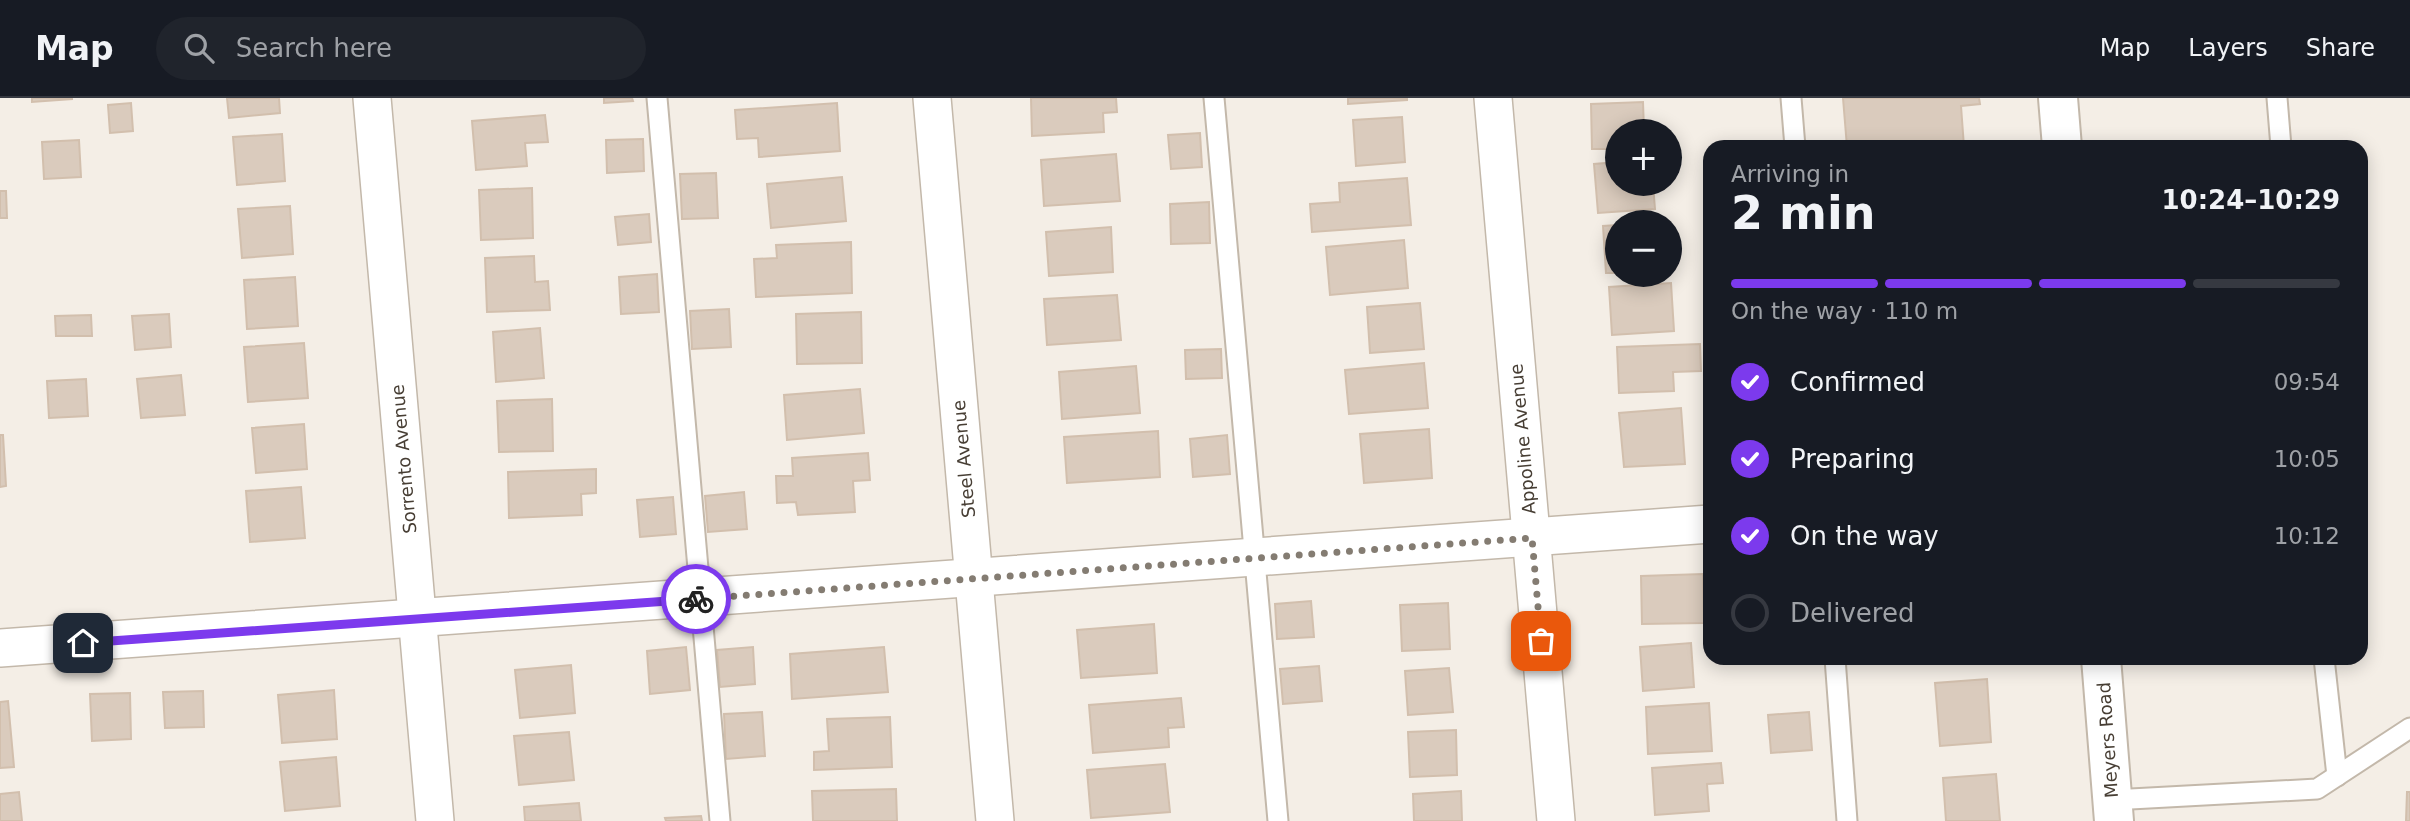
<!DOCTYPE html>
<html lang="en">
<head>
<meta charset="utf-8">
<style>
  body { margin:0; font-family:"DejaVu Sans",sans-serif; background:#20242c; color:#f1f3f6; height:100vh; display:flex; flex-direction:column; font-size:26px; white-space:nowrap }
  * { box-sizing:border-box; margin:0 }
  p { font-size:23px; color:#9ea1a6 }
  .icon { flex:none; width:38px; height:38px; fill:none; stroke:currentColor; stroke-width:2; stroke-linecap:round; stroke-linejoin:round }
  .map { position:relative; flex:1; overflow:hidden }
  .panel { position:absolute; left:1703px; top:42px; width:665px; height:525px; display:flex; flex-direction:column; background:#171b24; border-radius:21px; box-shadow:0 4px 18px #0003 }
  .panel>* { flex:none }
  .fabs { position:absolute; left:1605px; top:21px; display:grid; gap:14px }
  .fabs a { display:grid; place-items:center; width:77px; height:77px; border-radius:50%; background:#171b24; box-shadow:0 4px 18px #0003; font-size:35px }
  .pin { position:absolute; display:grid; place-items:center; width:60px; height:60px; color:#fff; margin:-30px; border-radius:14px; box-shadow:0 4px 10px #0006 }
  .courier { position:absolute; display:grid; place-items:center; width:70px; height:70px; margin:-35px; border:5px solid #7c3aed; border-radius:50%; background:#fff; color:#222; box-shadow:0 2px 9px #0007 }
  .summary em { font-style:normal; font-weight:600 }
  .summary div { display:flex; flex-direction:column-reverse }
  .summary { display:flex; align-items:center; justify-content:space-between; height:119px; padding:0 28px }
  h1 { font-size:46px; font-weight:600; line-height:52px }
  .bar { display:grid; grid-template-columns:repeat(4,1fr); gap:10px 7px; align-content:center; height:84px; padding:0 28px }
  .bar i { height:9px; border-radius:5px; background:#363941 }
  .bar .current { background:#7c3aed }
  .bar p { grid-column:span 4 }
  ol { padding:0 28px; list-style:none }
  li { display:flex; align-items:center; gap:21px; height:77px }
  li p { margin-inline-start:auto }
  li .icon { padding:7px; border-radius:50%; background:#7c3aed; color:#fff; stroke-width:4 }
  li:last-child { color:#9ea1a6 }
  li i { width:38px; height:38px; border:4px solid #363941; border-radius:50% }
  header { display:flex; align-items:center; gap:42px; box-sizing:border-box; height:98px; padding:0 35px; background:#171b24; border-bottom:2px solid #363941 }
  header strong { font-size:33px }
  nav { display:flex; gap:38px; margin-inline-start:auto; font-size:24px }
  .search { width:490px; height:63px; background:#20242c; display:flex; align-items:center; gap:18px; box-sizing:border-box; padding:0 24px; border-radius:38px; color:#9ea1a6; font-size:26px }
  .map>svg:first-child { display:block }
  .building { fill:#dacbbd; stroke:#d2bfad; stroke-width:2 }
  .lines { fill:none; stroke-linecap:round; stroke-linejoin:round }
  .service-casing { stroke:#c3b8aa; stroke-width:23 }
  .minor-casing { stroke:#c3b8aa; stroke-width:40 }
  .tertiary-casing { stroke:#c3b8aa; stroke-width:42 }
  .service { stroke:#fff; stroke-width:19 }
  .minor { stroke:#fff; stroke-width:37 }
  .tertiary { stroke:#fff; stroke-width:38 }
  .done { stroke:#847c72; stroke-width:7; stroke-dasharray:0 12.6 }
  .route { stroke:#7c3aed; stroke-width:9 }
  .labels { text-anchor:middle; stroke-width:5; stroke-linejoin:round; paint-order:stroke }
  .street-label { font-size:18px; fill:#473e34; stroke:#fff }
</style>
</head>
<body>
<header>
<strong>Map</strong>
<div class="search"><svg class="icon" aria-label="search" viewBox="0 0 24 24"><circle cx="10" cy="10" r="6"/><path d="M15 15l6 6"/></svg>Search here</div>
<nav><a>Map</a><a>Layers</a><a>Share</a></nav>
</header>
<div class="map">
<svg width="2410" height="723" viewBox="0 0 2410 723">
  <rect width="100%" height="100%" fill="#f4eee6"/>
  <g class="building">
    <path d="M32 0H72V1L32 4Z"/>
    <path d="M227 0H279L280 15 229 20Z"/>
    <path d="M604 0H632L633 3 604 5Z"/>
    <path d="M1031 0H1116L1117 14 1103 15 1104 34 1032 38Z"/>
    <path d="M1348 0H1407V2L1348 6Z"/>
    <path d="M1843 0H1979L1980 6 1961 8 1964 49H1847Z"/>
    <path d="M1643 4 1644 33H1617V51H1592L1591 6Z"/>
    <path d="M131 5 133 33 110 35 108 7Z"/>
    <path d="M837 5 840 53 759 59 758 40 737 41 735 12Z"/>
    <path d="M545 17 548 44 525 45 527 68 476 72 472 23Z"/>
    <path d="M1402 19 1405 64 1356 68 1353 22Z"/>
    <path d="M1200 35 1202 69 1171 71 1168 37Z"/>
    <path d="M282 36 285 83 237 87 233 39Z"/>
    <path d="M643 41 644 73 607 75 606 42Z"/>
    <path d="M79 42 81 79 44 81 42 44Z"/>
    <path d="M1116 56 1120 103 1044 108 1041 62Z"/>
    <path d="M1617 64V86H1653L1655 111 1598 115 1594 66Z"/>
    <path d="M716 75 718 120 682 121 680 76Z"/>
    <path d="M842 79 846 123 771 130 767 86Z"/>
    <path d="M1407 80 1411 127 1312 134 1310 106 1340 104 1339 85Z"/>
    <path d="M532 90 533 140 481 142 479 92Z"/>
    <path d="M0 93H6L7 120H0Z"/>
    <path d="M1209 104 1210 145 1171 146 1170 106Z"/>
    <path d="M290 108 293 156 242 160 238 111Z"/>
    <path d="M649 116 651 144 618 147 615 119Z"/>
    <path d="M1617 127V175H1606L1603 128Z"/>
    <path d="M1111 129 1113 174 1049 178 1046 134Z"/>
    <path d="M1404 142 1408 190 1330 197 1326 149Z"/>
    <path d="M851 144 852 195 756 199 754 161 777 160 776 147Z"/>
    <path d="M534 158 535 184 548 183 550 212 487 214 485 160Z"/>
    <path d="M657 176 659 214 621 216 619 179Z"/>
    <path d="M295 179 298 228 247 231 244 182Z"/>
    <path d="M1671 185 1674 233 1612 237 1609 189Z"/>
    <path d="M1117 197 1121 242 1047 247 1044 201Z"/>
    <path d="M1420 205 1424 251 1370 255 1367 209Z"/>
    <path d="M729 211 731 249 692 251 690 213Z"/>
    <path d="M861 214 862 265 797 266 796 216Z"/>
    <path d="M169 216 171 249 135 252 132 218Z"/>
    <path d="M91 217 92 238H56L55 218Z"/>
    <path d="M540 230 544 280 496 284 493 234Z"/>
    <path d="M304 245 308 300 248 304 244 249Z"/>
    <path d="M1700 246 1701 273 1673 274 1674 293 1619 295 1617 249Z"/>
    <path d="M1221 251 1222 280 1186 281 1185 252Z"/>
    <path d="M1424 265 1428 310 1349 316 1345 272Z"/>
    <path d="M1136 268 1140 315 1062 321 1059 274Z"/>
    <path d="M181 277 185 317 141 320 137 281Z"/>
    <path d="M86 281 88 318 49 320 47 283Z"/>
    <path d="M860 291 864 335 787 342 784 297Z"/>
    <path d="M552 301 553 353 499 354 497 303Z"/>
    <path d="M1681 310 1685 366 1624 369 1619 315Z"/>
    <path d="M304 326 307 371 256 375 252 330Z"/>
    <path d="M1429 331 1432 380 1364 385 1360 336Z"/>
    <path d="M1158 333 1160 379 1067 385 1064 339Z"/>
    <path d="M0 337H3L6 388 0 389Z"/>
    <path d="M1227 337 1230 376 1193 379 1190 341Z"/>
    <path d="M868 355 870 382 853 383 855 414 798 417 796 404 777 405 776 378H793L792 360Z"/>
    <path d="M596 371V395L581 396 582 417 509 420 508 374Z"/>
    <path d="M301 389 305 440 250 444 246 393Z"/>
    <path d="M744 394 747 431 708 434 705 398Z"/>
    <path d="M673 399 676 436 640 439 637 402Z"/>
    <path d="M1703 476 1704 525 1642 526 1641 478Z"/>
    <path d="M1311 503 1314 539 1277 541 1275 506Z"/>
    <path d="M1448 505 1450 551 1402 553 1400 507Z"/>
    <path d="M1154 526 1157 575 1081 580 1077 532Z"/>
    <path d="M1691 545 1694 589 1643 593 1640 549Z"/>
    <path d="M686 549 690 592 650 596 647 553Z"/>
    <path d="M753 549 755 586 720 589 717 552Z"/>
    <path d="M884 549 888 594 792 601 790 556Z"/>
    <path d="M571 567 575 615 520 620 515 572Z"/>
    <path d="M1319 568 1322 603 1283 606 1280 571Z"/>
    <path d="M1449 570 1453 614 1408 617 1405 573Z"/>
    <path d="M1987 581 1991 644 1940 648 1935 585Z"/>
    <path d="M334 592 337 641 282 645 278 597Z"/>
    <path d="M203 593 204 629 165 630 163 594Z"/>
    <path d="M130 595 131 641 92 643 90 596Z"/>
    <path d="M1181 600 1184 629 1168 630 1169 649 1093 655 1089 607Z"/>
    <path d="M8 603 14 669 0 670V604Z"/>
    <path d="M1709 605 1712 653 1648 656 1646 609Z"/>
    <path d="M762 614 765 658 726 661 724 616Z"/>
    <path d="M1809 614 1812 652 1771 655 1768 617Z"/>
    <path d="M890 619 892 669 814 672V654L829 653 827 621Z"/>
    <path d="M1456 632 1457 677 1410 679 1408 634Z"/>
    <path d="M569 634 574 682 519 687 514 638Z"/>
    <path d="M336 659 340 708 285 713 280 664Z"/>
    <path d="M1721 665 1723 685 1707 686 1709 713 1655 717 1652 670Z"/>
    <path d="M1165 666 1170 714 1091 720 1087 672Z"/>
    <path d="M1996 676 2000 723H1946L1943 680Z"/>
    <path d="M896 691 897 723H813L812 693Z"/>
    <path d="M1461 693 1462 723H1414L1413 696Z"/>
    <path d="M19 694 22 723H0V696Z"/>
    <path d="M2407 694H2410V723H2406Z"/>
    <path d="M579 705 581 723H525L524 709Z"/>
    <path d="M701 718 702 723H666L665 720Z"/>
  </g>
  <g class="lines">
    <defs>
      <g id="service">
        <path d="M657 0 720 723"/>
        <path d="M1214 0 1278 723"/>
        <path d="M1791 0 1795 49"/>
        <path d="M2277 0 2281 49"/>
        <path d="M1835 560 1847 723"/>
        <path d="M2324 560 2337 678"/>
        <path d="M2112 702 2317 691 2410 630"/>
      </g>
      <g id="minor">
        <path d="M372 0 435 723"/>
        <path d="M932 0 995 723"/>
        <path d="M1493 0 1556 723"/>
        <path d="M0 550 1710 426"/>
      </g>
      <g id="tertiary">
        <path d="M2058 0 2062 49"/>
        <path d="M2101 560 2114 723"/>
      </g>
    </defs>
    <use href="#service" class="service-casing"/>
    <use href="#minor" class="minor-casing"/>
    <use href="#tertiary" class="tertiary-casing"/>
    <use href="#service" class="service"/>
    <use href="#minor" class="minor"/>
    <use href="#tertiary" class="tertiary"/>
  </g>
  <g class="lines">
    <path class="done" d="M696 501 1532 440 1541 543"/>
    <path class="route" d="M83 545 696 501"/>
  </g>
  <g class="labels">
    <g class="street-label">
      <text transform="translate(1523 341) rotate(-95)" y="6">Appoline Avenue</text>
      <text transform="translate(404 361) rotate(-95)" y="6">Sorrento Avenue</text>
      <text transform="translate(964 361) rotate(-95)" y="6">Steel Avenue</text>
      <text transform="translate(2108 642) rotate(-94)" y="6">Meyers Road</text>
    </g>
  </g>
</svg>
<div class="fabs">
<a>+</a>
<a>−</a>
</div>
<div class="pin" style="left:1541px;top:543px;background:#ea580c"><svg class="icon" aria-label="bag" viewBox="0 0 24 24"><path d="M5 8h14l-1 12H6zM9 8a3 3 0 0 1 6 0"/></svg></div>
<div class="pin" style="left:83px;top:545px;background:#1f2937"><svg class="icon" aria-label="home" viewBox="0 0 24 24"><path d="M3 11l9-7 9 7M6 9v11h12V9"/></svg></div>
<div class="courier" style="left:696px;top:501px"><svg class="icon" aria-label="bike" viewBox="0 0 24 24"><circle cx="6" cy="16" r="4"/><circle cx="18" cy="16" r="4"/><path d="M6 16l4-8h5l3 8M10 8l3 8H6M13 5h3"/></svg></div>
<section class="panel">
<div class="summary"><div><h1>2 min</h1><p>Arriving in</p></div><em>10:24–10:29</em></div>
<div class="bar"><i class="current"></i><i class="current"></i><i class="current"></i><i></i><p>On the way · 110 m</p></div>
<ol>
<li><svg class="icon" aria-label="check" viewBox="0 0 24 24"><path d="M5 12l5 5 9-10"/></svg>Confirmed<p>09:54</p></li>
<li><svg class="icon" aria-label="check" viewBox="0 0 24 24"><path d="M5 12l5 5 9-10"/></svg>Preparing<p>10:05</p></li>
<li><svg class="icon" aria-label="check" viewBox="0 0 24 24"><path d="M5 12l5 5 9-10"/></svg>On the way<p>10:12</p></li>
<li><i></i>Delivered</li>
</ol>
</section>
</div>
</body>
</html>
